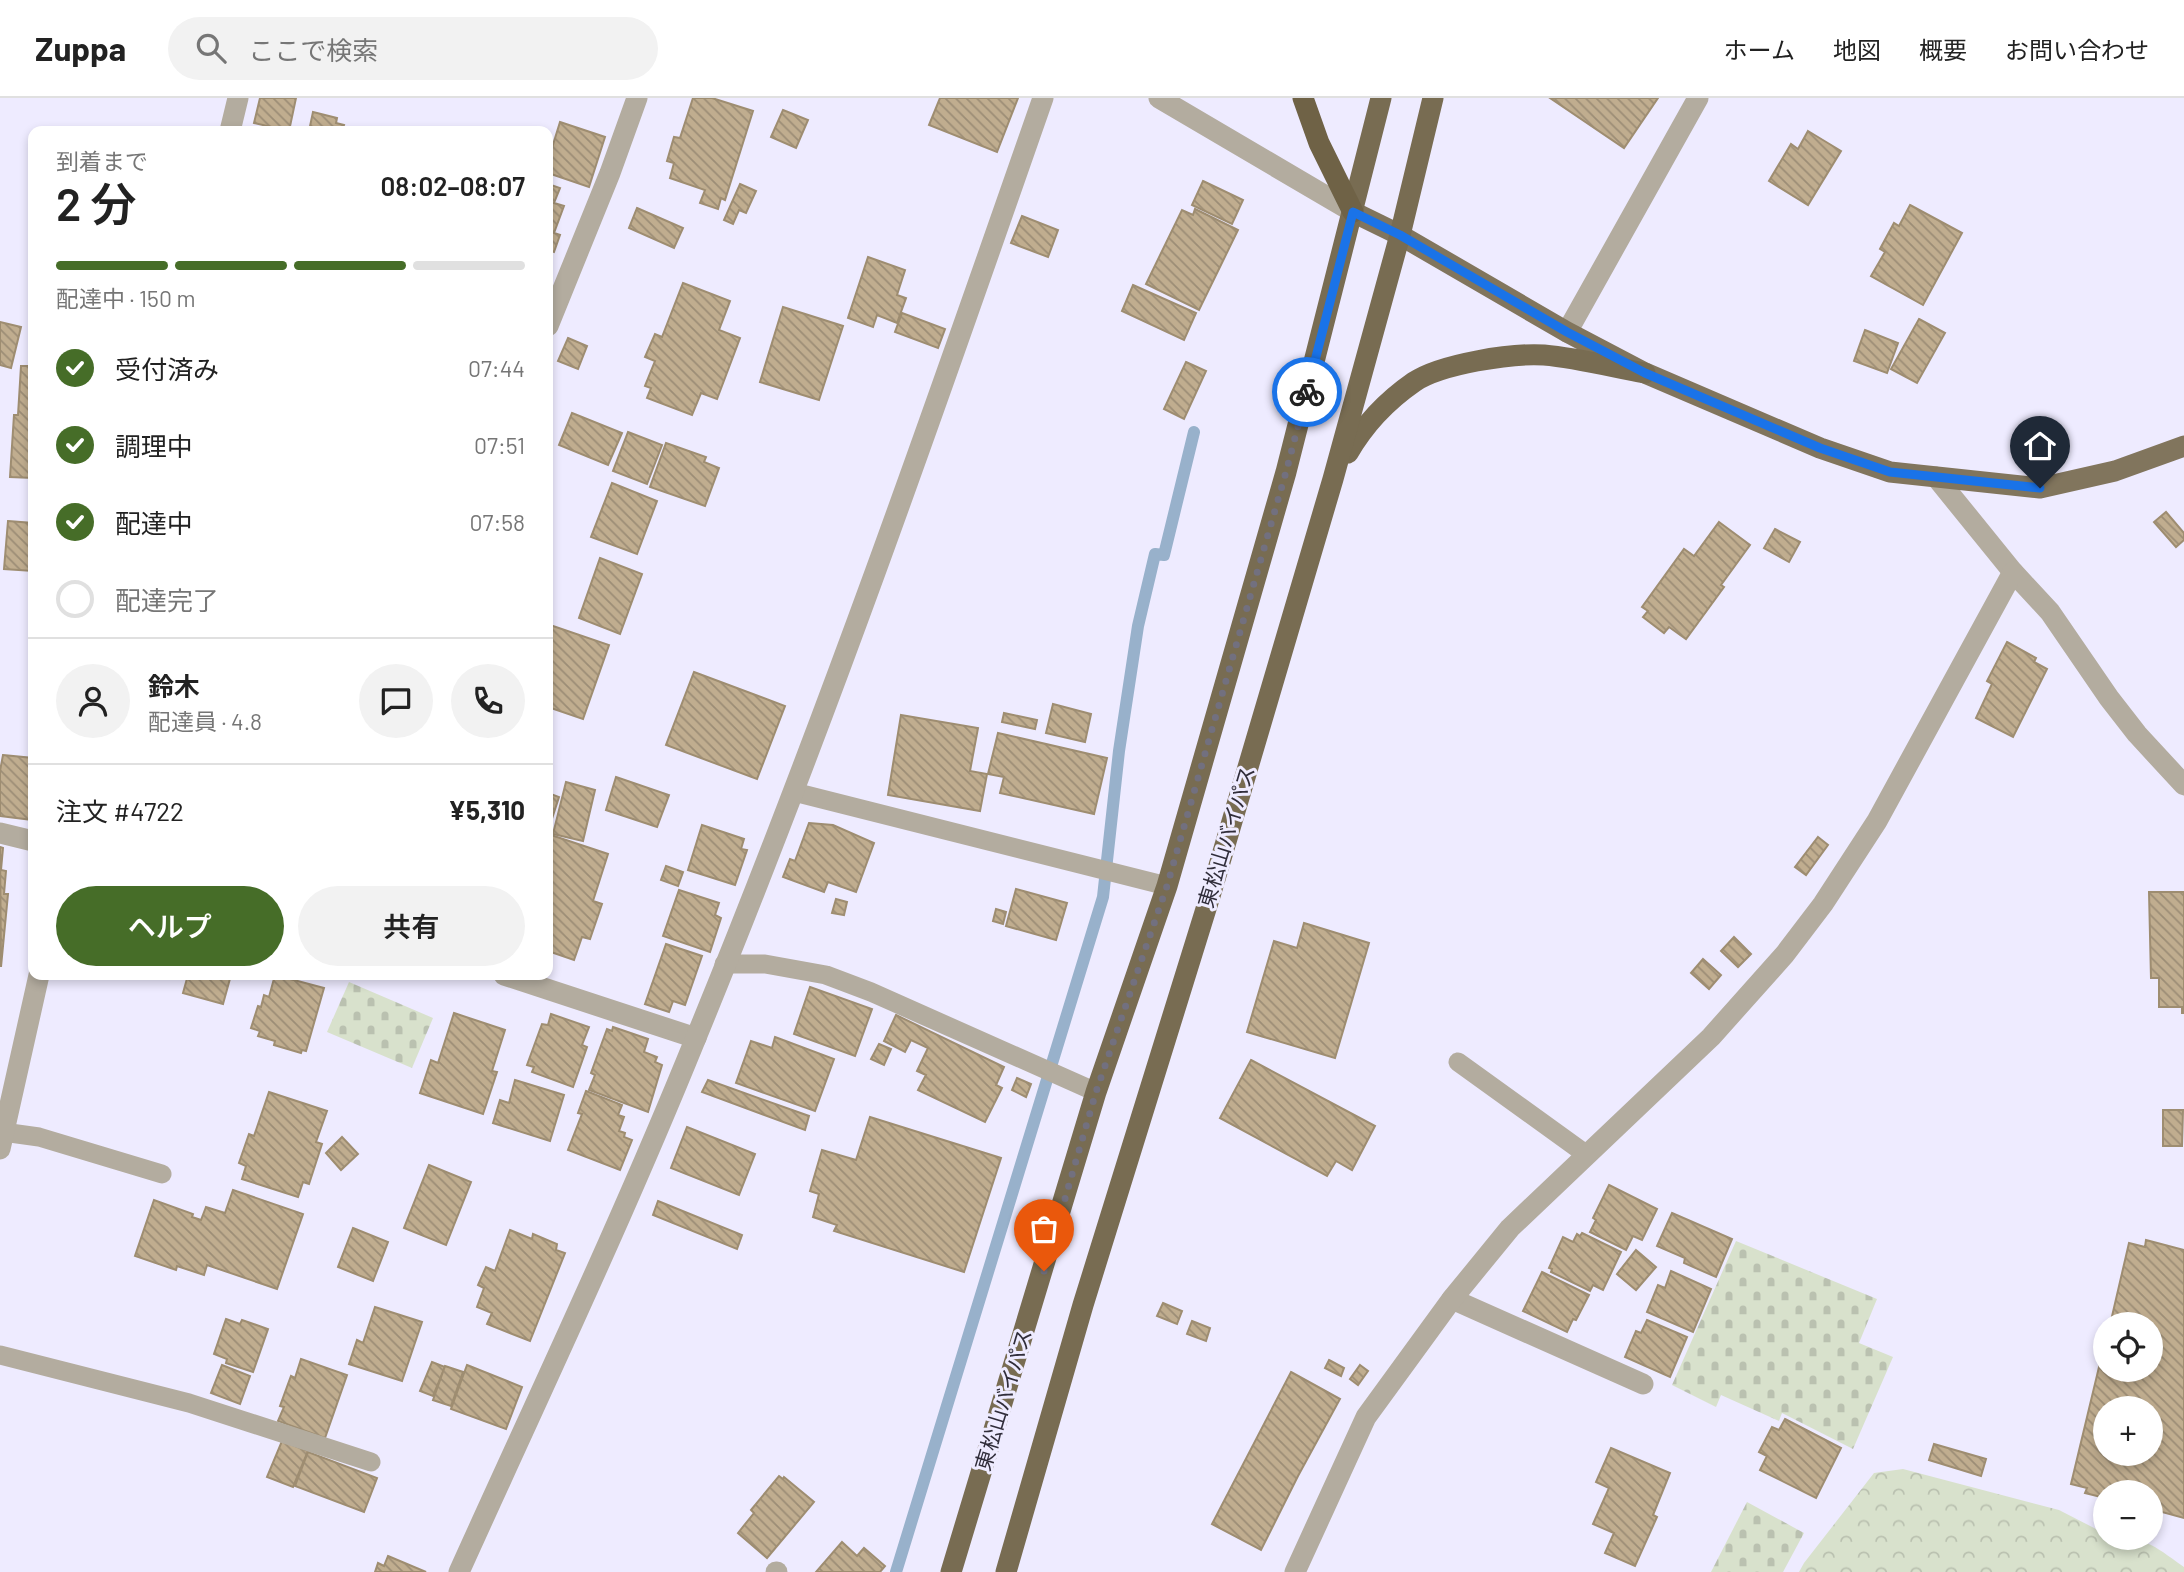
<!DOCTYPE html>
<html lang="ja">
<head>
<meta charset="utf-8">
<style>
  body { margin:0; font-family:Barlow,"Noto Sans JP",sans-serif; background:#f2f2f2; color:#222; height:100vh; display:flex; flex-direction:column; font-size:26px; white-space:nowrap }
  * { box-sizing:border-box; margin:0 }
  p { font-size:23px; color:#767676 }
  .icon { flex:none; width:38px; height:38px; fill:none; stroke:currentColor; stroke-width:2; stroke-linecap:round; stroke-linejoin:round }
  .map { position:relative; flex:1; overflow:hidden }
  .side { position:absolute; left:28px; top:28px; width:525px; height:854px; display:flex; flex-direction:column; background:#fff; border-radius:14px; box-shadow:0 4px 10px #0003 }
  .side>* { flex:none }
  .fabs { position:absolute; left:2093px; top:1214px; display:grid; gap:14px }
  .fabs a { display:grid; place-items:center; width:70px; height:70px; border-radius:50%; background:#fff; box-shadow:0 4px 10px #0003; font-size:35px }
  .pin { position:absolute; display:grid; place-items:center; width:60px; height:60px; color:#fff; margin:-72px -30px; border-radius:50% 50% 50% 0; rotate:-45deg; box-shadow:0 0 7px #0007 }
  .pin .icon { rotate:45deg }
  .courier { position:absolute; display:grid; place-items:center; width:70px; height:70px; margin:-35px; border:5px solid #1a73e8; border-radius:50%; background:#fff; color:#222; box-shadow:0 2px 9px #0007 }
  .overview em { font-style:normal; font-weight:600 }
  .overview div { display:flex; flex-direction:column-reverse }
  .overview { display:flex; align-items:center; justify-content:space-between; height:119px; padding:0 28px }
  h1 { font-size:46px; font-weight:600; line-height:52px }
  .bar { display:grid; grid-template-columns:repeat(4,1fr); gap:10px 7px; align-content:center; height:84px; padding:0 28px }
  .bar i { height:9px; border-radius:5px; background:#e0e0e0 }
  .bar .active { background:#466d28 }
  .bar p { grid-column:span 4 }
  .line { display:flex; align-items:center; gap:18px; padding:0 28px; border-top:2px solid #e0e0e0 }
  .line div { flex:1 }
  .round { display:grid; place-items:center; flex:none; width:74px; height:74px; border-radius:37px; background:#f2f2f2 }
  ol { padding:0 28px; list-style:none }
  li { display:flex; align-items:center; gap:21px; height:77px }
  li p { margin-inline-start:auto }
  li .icon { padding:7px; border-radius:50%; background:#466d28; color:#fff; stroke-width:4 }
  li:last-child { color:#767676 }
  li i { width:38px; height:38px; border:4px solid #e0e0e0; border-radius:50% }
  .primary-button { display:flex; gap:14px; margin-top:auto; padding:14px 28px }
  .primary-button a { flex:1; height:80px; border-radius:42px; background:#466d28; color:#fff; font-size:28px; font-weight:600; line-height:80px; text-align:center }
  .primary-button a+a { background:#f2f2f2; color:#222 }
  header { display:flex; align-items:center; gap:42px; box-sizing:border-box; height:98px; padding:0 35px; background:#fff; border-bottom:2px solid #e0e0e0 }
  header strong { font-size:33px }
  nav { display:flex; gap:38px; margin-inline-start:auto; font-size:24px }
  .search { width:490px; height:63px; background:#f2f2f2; display:flex; align-items:center; gap:18px; box-sizing:border-box; padding:0 24px; border-radius:38px; color:#767676; font-size:26px }
  .map>svg:first-child { display:block }
  .forest { fill:url(#forest-crowns) }
  .cemetery { fill:url(#cemetery-stones) }
  .lines { fill:none; stroke-linecap:round; stroke-linejoin:round }
  .stream { stroke:#98b1cb; stroke-width:12 }
  .building { fill:url(#building-back-hatch); stroke:#9e8d71; stroke-width:2; fill-rule:evenodd }
  .service { stroke:#b3ac9f; stroke-width:19 }
  .minor { stroke:#b3ac9f; stroke-width:21 }
  .tertiary { stroke:#b3ac9f; stroke-width:21 }
  .primary { stroke:#81755d; stroke-width:21 }
  .trunk { stroke:#786c52; stroke-width:21 }
  .motorway { stroke:#6f6246; stroke-width:21 }
  .done { stroke:#72707f; stroke-width:7; stroke-dasharray:0 12.6 }
  .route { stroke:#1a73e8; stroke-width:9 }
  .labels { text-anchor:middle; stroke-width:6; stroke-linejoin:round; paint-order:stroke }
  .street-label { font-size:21px; fill:#302d3a; stroke:#eeebff }
</style>
</head>
<body>
<header>
<strong>Zuppa</strong>
<div class="search"><svg class="icon" aria-label="search" viewBox="0 0 24 24"><circle cx="10" cy="10" r="6"/><path d="M15 15l6 6"/></svg>ここで検索</div>
<nav><a>ホーム</a><a>地図</a><a>概要</a><a>お問い合わせ</a></nav>
</header>
<div class="map">
<svg width="2184" height="1474" viewBox="0 0 2184 1474">
  <defs>
    <pattern id="forest-crowns" width="20" height="18" patternUnits="userSpaceOnUse" patternTransform="scale(1.75)"><rect width="20" height="18" fill="#d8e1cc"/><path d="M2 6a3 3 0 1 1 6 0M12 15a3 3 0 1 1 6 0" fill="none" stroke="#bac1b0"/></pattern>
    <pattern id="cemetery-stones" width="16" height="16" patternUnits="userSpaceOnUse" patternTransform="scale(1.75)"><rect width="16" height="16" fill="#d8e1cc"/><path d="M2 7V4a2 2 0 0 1 4 0v3zM10 15v-3a2 2 0 0 1 4 0v3z" fill="#bac1b0"/></pattern>
    <pattern id="building-back-hatch" width="6" height="6" patternUnits="userSpaceOnUse" patternTransform="scale(1.75)"><rect width="6" height="6" fill="#c0ad8f"/><path d="M-1 5l2 2M0 0l6 6M5-1l2 2" fill="none" stroke="#9c8d76"/></pattern>
  </defs>
  <rect width="100%" height="100%" fill="#eeebff"/>
  <path class="forest" d="M1903 1371 2059 1412 2096 1431 2105 1433V1440C2148 1440 2150 1445 2184 1469V1474H1799L1804 1465 1874 1375Z"/>
  <g class="cemetery">
    <path d="M349 884 433 920 412 970 327 934Z"/>
    <path d="M1736 1143 1877 1201 1859 1245 1893 1259 1853 1351 1782 1315 1779 1323 1721 1297 1716 1309 1672 1287Z"/>
    <path d="M1747 1404 1804 1435 1783 1474H1711Z"/>
  </g>
  <g class="lines">
    <path class="stream" d="M896 1474 1103 799 1119 653 1138 528 1155 456 1164 457 1194 334"/>
  </g>
  <g class="building">
    <path d="M260 0H296L289 33 254 25Z"/>
    <path d="M693 0H712L753 13 725 102 721 100 718 111 700 105 705 92 670 80 674 65 667 63 674 39 680 40Z"/>
    <path d="M940 0H1018L997 54 929 27Z"/>
    <path d="M1550 0H1658L1624 50Z"/>
    <path d="M783 12 808 22 796 50 771 39Z"/>
    <path d="M313 14 337 20 336 25 344 27 342 33H309Z"/>
    <path d="M560 24 605 39 589 89 548 75V63Z"/>
    <path d="M1808 33 1841 53 1808 107 1769 83 1791 46 1798 51Z"/>
    <path d="M1203 83 1243 102 1232 126 1192 107Z"/>
    <path d="M548 86 560 90 554 105 564 108 554 135 560 137 554 154 549 152 548 156Z"/>
    <path d="M740 86 756 93 746 115 739 112 733 126 724 122Z"/>
    <path d="M1910 107 1962 135 1923 207 1871 178 1885 154 1880 151 1894 125 1899 128Z"/>
    <path d="M637 110 683 130 674 150 629 130Z"/>
    <path d="M1195 111 1238 132 1199 212 1146 186 1182 112 1193 117Z"/>
    <path d="M1022 118 1058 132 1048 159 1011 145Z"/>
    <path d="M868 159 905 172 897 197 906 200 897 225 877 217 873 229 848 220Z"/>
    <path d="M683 185 730 203 719 232 740 240 717 301 701 295 692 317 647 300 651 290 645 288 655 263 645 259 655 236 662 239Z"/>
    <path d="M1133 187 1196 215 1184 242 1122 213Z"/>
    <path d="M783 209 843 228 819 302 760 284Z"/>
    <path d="M902 215 945 231 938 250 895 234Z"/>
    <path d="M1919 221 1945 235 1917 285 1891 271Z"/>
    <path d="M0 224 21 229 11 270 0 267Z"/>
    <path d="M1865 232 1898 245 1887 275 1854 263Z"/>
    <path d="M568 240 587 248 578 271 558 263Z"/>
    <path d="M1186 264 1206 273 1184 321 1164 311Z"/>
    <path d="M21 268H33V380L10 379 14 317H18Z"/>
    <path d="M572 315 622 335 608 367 559 347Z"/>
    <path d="M628 334 662 347 647 386 613 373Z"/>
    <path d="M666 345 706 359 704 364 719 370 705 408 650 389Z"/>
    <path d="M612 385 657 403 637 456 591 439Z"/>
    <path d="M2166 414 2184 435V442L2176 449 2154 424Z"/>
    <path d="M8 423 33 425V473L4 471Z"/>
    <path d="M1719 424 1750 447 1721 487 1724 489 1686 541 1669 529 1664 535 1643 519 1648 513 1642 509 1684 451 1694 458Z"/>
    <path d="M1775 431 1800 444 1789 464 1764 450Z"/>
    <path d="M600 460 642 476 620 536 579 520Z"/>
    <path d="M550 527 609 547 583 621 548 609V535Z"/>
    <path d="M2007 544 2036 560 2034 564 2047 571 2013 639 1976 620 1992 586 1987 583Z"/>
    <path d="M694 574 785 608 757 681 666 647Z"/>
    <path d="M1053 606 1091 616 1085 644 1046 635Z"/>
    <path d="M1004 615 1037 622 1035 631 1002 624Z"/>
    <path d="M901 617 978 630 970 673 987 676 980 713 888 697Z"/>
    <path d="M998 635 1107 660 1094 716 1000 695 1004 679 988 676Z"/>
    <path d="M3 657 33 660V722L0 718V673Z"/>
    <path d="M616 679 669 697 657 729 606 712Z"/>
    <path d="M566 684 595 692 583 743 553 736Z"/>
    <path d="M548 695 559 699 548 733Z"/>
    <path d="M809 725 833 727 874 745 856 794 828 784 824 794 783 779 790 761 795 763Z"/>
    <path d="M702 727 744 741 741 751 747 752 735 787 688 772Z"/>
    <path d="M548 736 608 756 593 803 602 806 590 841 582 839 574 862 548 853Z"/>
    <path d="M1818 739 1828 747 1806 777 1795 769Z"/>
    <path d="M0 749 3 750 1 772 6 773 4 796H8L1 869Z"/>
    <path d="M666 768 683 774 678 788 661 782Z"/>
    <path d="M1016 791 1067 805 1056 842 1006 828Z"/>
    <path d="M679 792 719 805 715 817 721 820 710 854 663 838Z"/>
    <path d="M2149 794H2184V915H2182V909H2159V880H2151Z"/>
    <path d="M836 801 847 804 844 817 832 815Z"/>
    <path d="M996 811 1006 814 1003 826 993 823Z"/>
    <path d="M1304 825 1369 845 1335 960 1247 934 1274 843 1297 850Z"/>
    <path d="M1734 839 1751 856 1738 869 1721 853Z"/>
    <path d="M666 846 702 858 685 907 673 903 669 914 645 906Z"/>
    <path d="M1703 861 1721 877 1709 891 1691 875Z"/>
    <path d="M188 877H231L223 906 183 895Z"/>
    <path d="M275 877 324 890 306 953 302 952 301 955 274 947 275 943 258 938 260 933 251 930 258 908 261 909 264 897 269 899Z"/>
    <path d="M810 889 872 911 855 958 794 936Z"/>
    <path d="M454 915 505 932 492 973 497 974 483 1016 420 995 431 962 438 965Z"/>
    <path d="M551 916 589 929 582 947 587 949 573 989 532 974 534 969 527 967 542 926 548 927Z"/>
    <path d="M896 917 1004 969 996 987 1002 990 985 1024 918 992 926 977 917 973 928 950 911 942 905 954 884 943Z"/>
    <path d="M613 929 648 941 644 954 657 959 655 964 662 967 648 1014 589 992 595 977 591 975 607 931 612 933Z"/>
    <path d="M775 939 834 961 815 1013 736 985 751 943 772 950Z"/>
    <path d="M879 946 891 951 884 967 871 961Z"/>
    <path d="M1251 962 1375 1028 1352 1072 1336 1063 1327 1078 1220 1020Z"/>
    <path d="M1017 980 1031 986 1026 999 1012 992Z"/>
    <path d="M515 982 564 997 550 1043 493 1025 500 1002 509 1005Z"/>
    <path d="M708 982 809 1018 805 1032 702 994Z"/>
    <path d="M586 993 622 1007 618 1017 624 1019 619 1033 625 1035 624 1039 632 1042 620 1072 568 1052 582 1016 578 1015Z"/>
    <path d="M269 994 327 1013 316 1044 322 1046 309 1086 303 1084 298 1099 242 1081 246 1068 239 1065 249 1036 254 1038Z"/>
    <path d="M2163 1012H2183L2182 1048H2163Z"/>
    <path d="M870 1019 1001 1060 964 1174 834 1133 837 1127 813 1119 819 1096 810 1093 822 1052 856 1062Z"/>
    <path d="M687 1029 755 1056 739 1097 671 1070Z"/>
    <path d="M342 1039 358 1056 341 1072 326 1055Z"/>
    <path d="M429 1067 471 1084 446 1147 404 1130Z"/>
    <path d="M1609 1087 1657 1111 1642 1142 1633 1138 1626 1152 1590 1134 1596 1122 1593 1120Z"/>
    <path d="M233 1092 303 1116 277 1191 207 1167 204 1177 177 1168 176 1172 135 1158 154 1102 193 1116 192 1119 201 1122 206 1109 225 1115Z"/>
    <path d="M658 1103 742 1137 737 1151 653 1117Z"/>
    <path d="M1672 1115 1732 1141 1716 1179 1684 1165 1685 1160 1657 1148Z"/>
    <path d="M353 1130 388 1144 373 1183 338 1169Z"/>
    <path d="M510 1132 532 1141 533 1136 557 1146 556 1152 565 1155 530 1243 487 1226 492 1215 477 1209 484 1190 478 1187 486 1169 495 1173Z"/>
    <path d="M1582 1135 1621 1154 1603 1192 1593 1187 1590 1193 1551 1174 1552 1171 1549 1170 1563 1139 1573 1144 1577 1136 1580 1138Z"/>
    <path d="M2146 1142 2184 1152V1420L2151 1411V1395H2105V1400L2085 1395 2087 1390 2071 1386 2105 1244V1272H2151V1227H2110L2129 1145 2145 1149ZM2105 1311H2151V1356H2105Z"/>
    <path d="M1636 1152 1656 1169 1636 1192 1617 1176Z"/>
    <path d="M1671 1173 1711 1191 1693 1234 1647 1214 1658 1187 1665 1190Z"/>
    <path d="M1542 1174 1589 1197 1576 1222 1573 1221 1567 1234 1523 1213Z"/>
    <path d="M1163 1205 1182 1213 1177 1226 1157 1218Z"/>
    <path d="M375 1209 422 1224 402 1283 349 1266 357 1242 363 1245Z"/>
    <path d="M226 1221 240 1226 242 1222 268 1231 253 1274 226 1265 227 1261 214 1256Z"/>
    <path d="M1647 1222 1687 1239 1670 1279 1625 1259 1636 1233 1641 1235Z"/>
    <path d="M1192 1223 1210 1230 1206 1243 1187 1236Z"/>
    <path d="M301 1261 347 1277 325 1340 278 1323 284 1309 280 1308 291 1278 295 1280Z"/>
    <path d="M1329 1262 1344 1270 1341 1278 1325 1270Z"/>
    <path d="M432 1264 445 1269 433 1298 420 1293Z"/>
    <path d="M222 1267 250 1278 240 1306 211 1295Z"/>
    <path d="M467 1267 522 1289 506 1331 451 1311Z"/>
    <path d="M1360 1267 1368 1273 1358 1287 1350 1281Z"/>
    <path d="M445 1268 463 1274 451 1308 433 1302Z"/>
    <path d="M1291 1274 1340 1301 1298 1378 1261 1452 1212 1426Z"/>
    <path d="M1785 1321 1841 1350 1816 1400 1760 1372 1767 1358 1759 1354 1772 1329 1779 1332Z"/>
    <path d="M282 1343 308 1353 293 1389 267 1379Z"/>
    <path d="M1934 1346 1986 1361 1981 1378 1929 1362Z"/>
    <path d="M1611 1350 1670 1375 1653 1417 1657 1419 1635 1468 1605 1455 1614 1435 1593 1426 1609 1390 1596 1384Z"/>
    <path d="M308 1354 377 1380 364 1414 295 1388Z"/>
    <path d="M779 1378 783 1381 784 1379 814 1404 767 1460 738 1435 754 1415 751 1412Z"/>
    <path d="M842 1444 857 1458 864 1450 885 1468 880 1474H816Z"/>
    <path d="M388 1458 426 1474H375L378 1465 384 1468Z"/>
  </g>
  <g class="lines">
    <g class="service">
      <path d="M794 694 1167 788"/>
      <path d="M724 866H765L826 877 871 894 1096 994"/>
      <path d="M1458 964 1587 1057"/>
      <path d="M3 1034 39 1039 162 1076"/>
      <path d="M0 1257 189 1305 371 1364"/>
    </g>
    <g class="minor">
      <path d="M230 33 238 0"/>
      <path d="M548 228 610 75 637 0"/>
      <path d="M1567 234 1698 0"/>
      <path d="M0 735 33 743"/>
      <path d="M504 877 696 940"/>
      <path d="M0 1051 39 877"/>
      <path d="M1452 1201 1643 1286"/>
      <path d="M459 1474C539 1297 622 1122 695 942 822 633 933 316 1043 0"/>
      <path d="M776 1474H777"/>
    </g>
    <g class="tertiary">
      <path d="M1159 0 1353 114"/>
      <path d="M1936 379 2013 474 2050 514 2109 600 2137 636 2184 687"/>
      <path d="M1295 1474 1366 1319 1452 1201 1510 1130 1711 939 1785 856 1823 806 1877 723 2013 474"/>
    </g>
    <path class="primary" d="M1353 114 1400 137 1567 234 1645 275 1820 350 1890 374 2040 390 2115 373 2184 348"/>
    <g class="trunk">
      <path d="M1348 355C1364 327 1388 302 1414 284 1441 266 1511 255 1544 257 1578 260 1612 269 1645 275"/>
      <path d="M951 1474 1096 994 1167 788 1286 374 1381 0"/>
      <path d="M1006 1474 1083 1207 1210 798 1333 381 1400 137 1433 0"/>
    </g>
    <path class="motorway" d="M1303 0 1319 45 1353 114"/>
  </g>
  <g class="lines">
    <path class="done" d="M1044 1173 1096 994 1167 788 1286 374 1307 294"/>
    <path class="route" d="M1307 294 1353 114 1400 137 1567 234 1645 275 1820 350 1890 374 2040 390"/>
  </g>
  <g class="labels">
    <g class="street-label">
      <text transform="translate(1227 739) rotate(-73)" y="7">東松山バイパス</text>
      <text transform="translate(1004 1302) rotate(-73)" y="7">東松山バイパス</text>
    </g>
  </g>
</svg>
<div class="fabs">
<a><svg class="icon" aria-label="locate" viewBox="0 0 24 24"><circle cx="12" cy="12" r="6"/><path d="M12 2v4M12 18v4M2 12h4M18 12h4"/></svg></a>
<a>+</a>
<a>−</a>
</div>
<div class="pin" style="left:1044px;top:1173px;background:#ea580c"><svg class="icon" aria-label="bag" viewBox="0 0 24 24"><path d="M5 8h14l-1 12H6zM9 8a3 3 0 0 1 6 0"/></svg></div>
<div class="pin" style="left:2040px;top:390px;background:#1f2937"><svg class="icon" aria-label="home" viewBox="0 0 24 24"><path d="M3 11l9-7 9 7M6 9v11h12V9"/></svg></div>
<div class="courier" style="left:1307px;top:294px"><svg class="icon" aria-label="bike" viewBox="0 0 24 24"><circle cx="6" cy="16" r="4"/><circle cx="18" cy="16" r="4"/><path d="M6 16l4-8h5l3 8M10 8l3 8H6M13 5h3"/></svg></div>
<section class="side">
<div class="overview"><div><h1>2 分</h1><p>到着まで</p></div><em>08:02–08:07</em></div>
<div class="bar"><i class="active"></i><i class="active"></i><i class="active"></i><i></i><p>配達中 · 150 m</p></div>
<ol>
<li><svg class="icon" aria-label="check" viewBox="0 0 24 24"><path d="M5 12l5 5 9-10"/></svg>受付済み<p>07:44</p></li>
<li><svg class="icon" aria-label="check" viewBox="0 0 24 24"><path d="M5 12l5 5 9-10"/></svg>調理中<p>07:51</p></li>
<li><svg class="icon" aria-label="check" viewBox="0 0 24 24"><path d="M5 12l5 5 9-10"/></svg>配達中<p>07:58</p></li>
<li><i></i>配達完了</li>
</ol>
<div class="line" style="height:126px"><a class="round"><svg class="icon" aria-label="person" viewBox="0 0 24 24"><circle cx="12" cy="8" r="4"/><path d="M4 21q1-7 8-7t8 7"/></svg></a><div><b>鈴木</b><p>配達員 · 4.8</p></div><a class="round"><svg class="icon" aria-label="chat" viewBox="0 0 24 24"><path d="M4 5h16v11H9l-5 4z"/></svg></a><a class="round"><svg class="icon" aria-label="phone" viewBox="0 0 24 24"><path d="M5 4h4l2 5-3 2q2 4 5 5l2-3 5 2v4C11 20 4 13 5 4z"/></svg></a></div>
<div class="line" style="height:91px"><div>注文 #4722</div><b>¥5,310</b></div>
<div class="primary-button"><a>ヘルプ</a><a>共有</a></div>
</section>
</div>
</body>
</html>
